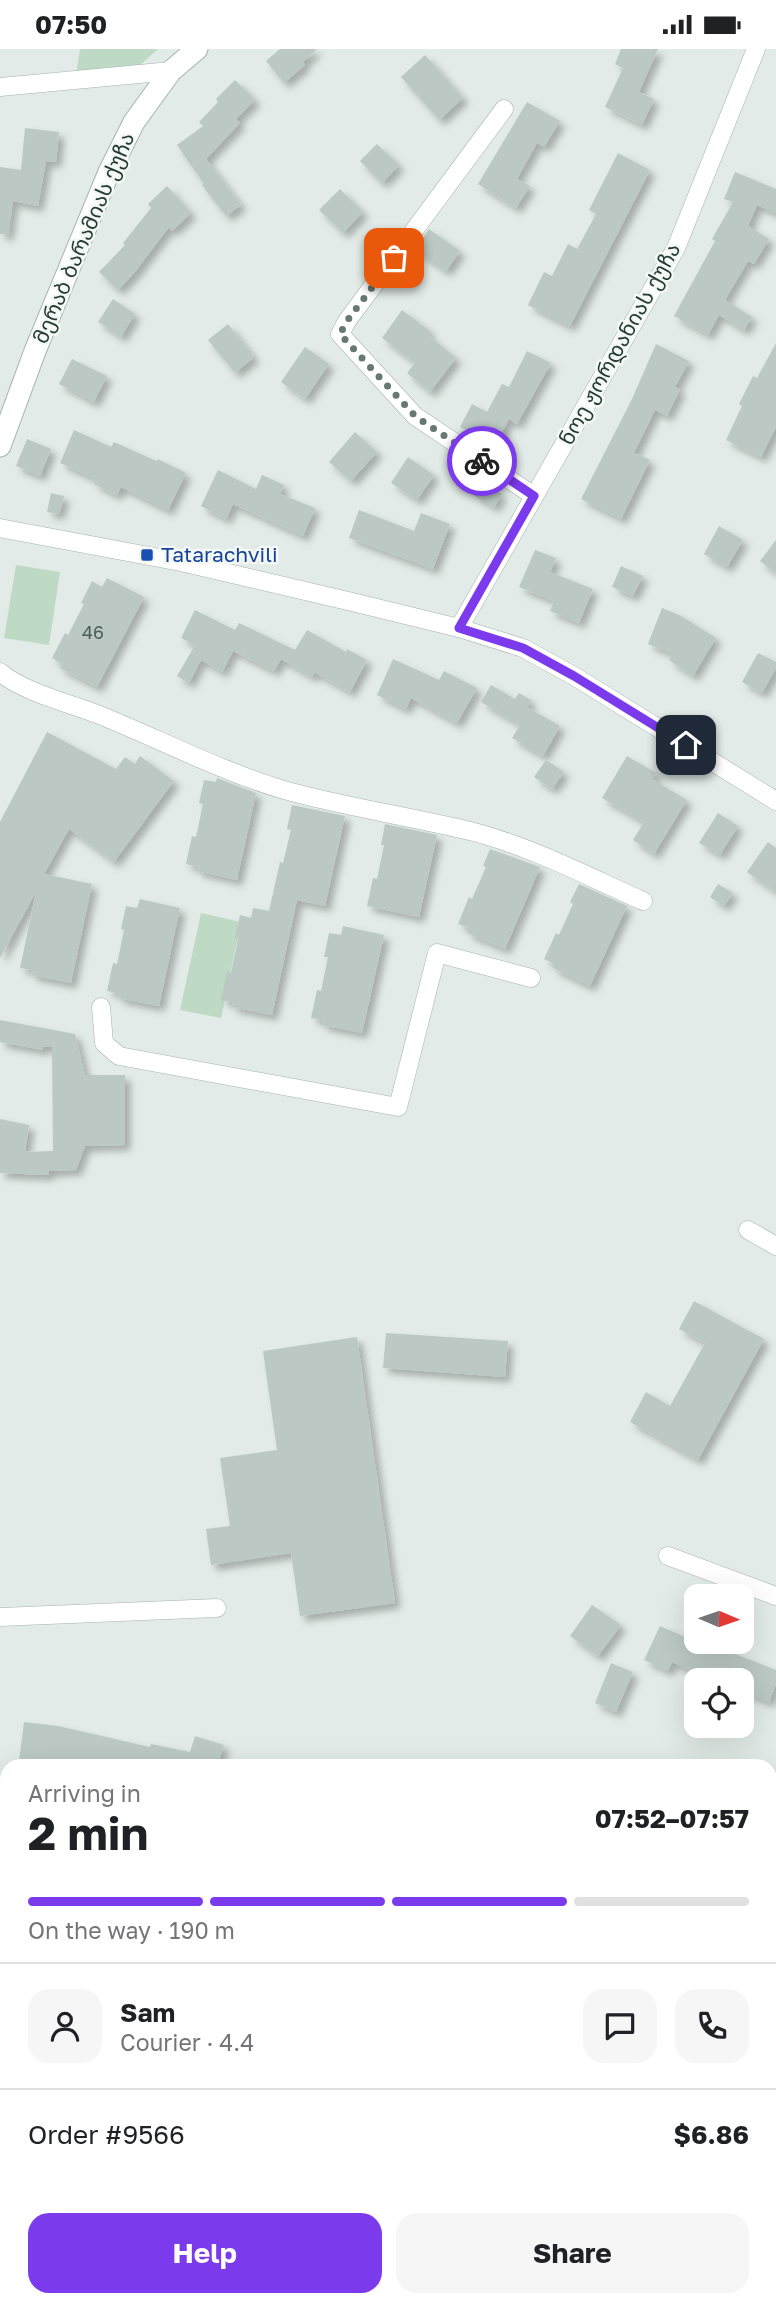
<!DOCTYPE html>
<html lang="en">
<head>
<meta charset="utf-8">
<style>
  body { margin:0; font-family:"Golos Text","Noto Sans Georgian",sans-serif; background:#f6f6f6; color:#202124; height:100vh; display:flex; flex-direction:column; font-size:26px; white-space:nowrap }
  * { box-sizing:border-box; margin:0 }
  p { font-size:23px; color:#757577 }
  .icon { flex:none; width:38px; height:38px; fill:none; stroke:currentColor; stroke-width:2; stroke-linecap:round; stroke-linejoin:round }
  .map { position:relative; flex:1; overflow:hidden }
  .drawer { position:absolute; left:0px; top:1710px; width:777px; height:548px; display:flex; flex-direction:column; background:#fff; border-radius:21px 21px 0 0; box-shadow:0 7px 28px #0002 }
  .drawer>* { flex:none }
  .needle { width:46px; rotate:92deg }
  .tools { position:absolute; left:684px; top:1535px; display:grid; gap:14px }
  .tools a { display:grid; place-items:center; width:70px; height:70px; border-radius:14px; background:#fff; box-shadow:0 7px 28px #0002; font-size:35px }
  .pin { position:absolute; display:grid; place-items:center; width:60px; height:60px; color:#fff; margin:-30px; border-radius:14px; box-shadow:0 4px 10px #0006 }
  .courier { position:absolute; display:grid; place-items:center; width:70px; height:70px; margin:-35px; border:5px solid #7c3aed; border-radius:50%; background:#fff; color:#222; box-shadow:0 2px 9px #0007 }
  .headline em { font-style:normal; font-weight:700 }
  .headline div { display:flex; flex-direction:column-reverse }
  .headline { display:flex; align-items:center; justify-content:space-between; height:119px; padding:0 28px }
  h1 { font-size:46px; font-weight:700; line-height:52px }
  .bar { display:grid; grid-template-columns:repeat(4,1fr); gap:10px 7px; align-content:center; height:84px; padding:0 28px }
  .bar i { height:9px; border-radius:5px; background:#e0e0e0 }
  .bar .current { background:#7c3aed }
  .bar p { grid-column:span 4 }
  .line { display:flex; align-items:center; gap:18px; padding:0 28px; border-top:2px solid #e0e0e0 }
  .line div { flex:1 }
  .round { display:grid; place-items:center; flex:none; width:74px; height:74px; border-radius:21px; background:#f6f6f6 }
  .action { display:flex; gap:14px; margin-top:auto; padding:14px 28px }
  .action a { flex:1; height:80px; border-radius:21px; background:#7c3aed; color:#fff; font-size:28px; font-weight:700; line-height:80px; text-align:center }
  .action a+a { background:#f6f6f6; color:#202124 }
  .status { display:flex; justify-content:space-between; align-items:center; height:49px; padding:0 35px; background:#fff; direction:ltr }
  .status svg { height:19px; fill:currentColor }
  .map>svg:first-child { display:block }
  .green { fill:#bedac4 }
  .building { fill:#bbc8c3; filter:url(#shadow) }
  .lines { fill:none; stroke-linecap:round; stroke-linejoin:round }
  .minor-casing { stroke:#a5b2ae; stroke-width:19 }
  .secondary-casing { stroke:#a2b5ae; stroke-width:23 }
  .minor { stroke:#fff; stroke-width:18 }
  .secondary { stroke:#fff; stroke-width:21 }
  .done { stroke:#667873; stroke-width:7; stroke-dasharray:0 12.6 }
  .route { stroke:#7c3aed; stroke-width:9 }
  .transit-dot { fill:#1a4fb4; stroke:#f3f8f5; stroke-width:2.5 }
  .labels { text-anchor:middle; stroke-width:5; stroke-linejoin:round; paint-order:stroke }
  .number-label { font-size:18px; fill:#4a5e58 }
  .street-label { font-size:21px; fill:#243a34; stroke:#f3f8f5 }
  .transit-label { font-size:21px; fill:#164399; stroke:#f3f8f5; text-anchor:start }
</style>
</head>
<body>
<div class="status"><b>07:50</b><svg viewBox="0 0 49 12"><path d="M0 12V9h3v3zM5 12V6h3v6zM10 12V3h3v9zM15 12V0h3v12zM26 1h20v11H26zM47 4h2v5h-2z"/></svg></div>
<div class="map">
<svg width="776" height="2256" viewBox="0 0 776 2256">
  <defs>
    <filter id="shadow"><feDropShadow dx="5.5" dy="5.5" stdDeviation="3.5" flood-color="#0004"/></filter>
  </defs>
  <rect width="100%" height="100%" fill="#e2ebe7"/>
  <g class="green">
    <path d="M80 0H158L129 26 75 31Z"/>
    <path d="M16 516 60 523 49 596 4 589Z"/>
    <path d="M201 864 241 873 221 969 180 961Z"/>
  </g>
  <g class="building">
    <path d="M280 0H317L303 13 305 16 284 34 266 12Z"/>
    <path d="M621 0H658L639 43 654 50 642 76 605 58 623 19 615 15Z"/>
    <path d="M425 6 463 49 439 71 401 28Z"/>
    <path d="M235 31 255 51 236 70 240 74 206 110 241 156 226 167 202 136 204 135 177 96 203 77 199 73 218 53 216 50Z"/>
    <path d="M527 53 560 72 544 98 537 94 517 130 530 137 516 159 478 135Z"/>
    <path d="M25 79 59 83 56 113 46 112 38 157 13 152 8 186 0 185V118L21 121Z"/>
    <path d="M377 95 399 116 382 134 360 112Z"/>
    <path d="M618 104 650 121 570 277 528 256 544 223 552 227 568 195 577 200 596 165 589 161Z"/>
    <path d="M735 123 776 140V164L757 156 748 177 769 190 754 215 748 212 725 251 752 268 744 281 719 266 708 286 674 267 715 192 712 190 733 153 724 150Z"/>
    <path d="M167 137 191 164 172 182 169 178 135 223 118 241 99 223 125 196 123 194 151 159 148 155Z"/>
    <path d="M340 140 363 163 343 184 319 161Z"/>
    <path d="M429 180 460 202 446 222 415 201Z"/>
    <path d="M113 250 135 265 121 288 98 273Z"/>
    <path d="M402 261 430 282 427 285 456 309 430 343 407 324 415 314 382 289Z"/>
    <path d="M228 275 254 308 235 324 208 291Z"/>
    <path d="M776 294V378L761 408 726 391 742 357 739 355 753 327 757 329Z"/>
    <path d="M656 295 689 312 675 338 680 341 667 367 655 361 634 404 650 411 621 470 581 450 632 350Z"/>
    <path d="M305 298 329 315 305 350 281 333Z"/>
    <path d="M527 302 551 314 517 375 509 370 495 396 460 378 472 355 487 363 502 335 509 338Z"/>
    <path d="M72 310 107 327 94 353 59 335Z"/>
    <path d="M74 381 111 398 114 393 156 412 158 410 186 424 168 461 121 438 117 446 94 435 96 430 60 414Z"/>
    <path d="M355 383 377 403 351 432 329 413Z"/>
    <path d="M27 390 51 400 40 427 16 417Z"/>
    <path d="M408 408 434 426 417 451 391 434Z"/>
    <path d="M218 421 256 440 262 426 284 436 280 445 315 459 303 487 233 455 226 470 201 457Z"/>
    <path d="M481 433 502 445 494 458 473 446Z"/>
    <path d="M51 444 64 447 59 465 47 463Z"/>
    <path d="M359 461 414 482 421 464 450 475 433 520 349 489Z"/>
    <path d="M719 477 743 491 727 518 704 505Z"/>
    <path d="M776 491V524L760 512Z"/>
    <path d="M535 501 556 509 550 523 593 540 579 574 550 562 554 552 519 538Z"/>
    <path d="M621 517 643 527 633 547 612 538Z"/>
    <path d="M107 529 144 548 97 638 60 619 62 615 52 609 65 584 68 586 84 555 81 554 92 532 102 538Z"/>
    <path d="M662 559 681 567 716 589 693 627 669 611 673 605 648 595Z"/>
    <path d="M195 561 235 581 239 574 295 601 307 581 346 603 347 600 367 611 350 643 314 623 312 628 281 610 274 622 233 602 222 623 201 611 189 634 177 627 195 596 181 589Z"/>
    <path d="M758 604 776 613V619L762 644 742 633Z"/>
    <path d="M393 610 439 631 444 622 477 639 457 674 411 649 406 660 377 646Z"/>
    <path d="M491 636 515 650 519 644 531 651 527 658 560 677 543 707 512 689 520 676 481 653Z"/>
    <path d="M47 683 116 720 125 708 135 715 140 707 174 732 114 813 69 780 44 825 92 835 71 934 31 926 32 921 20 919 36 843 0 909V773Z"/>
    <path d="M627 707 656 724 652 730 687 751 654 805 633 791 644 773 602 749Z"/>
    <path d="M546 711 564 723 552 740 534 728Z"/>
    <path d="M217 729 256 744 237 831 197 822 198 818 186 815 192 787 196 788 203 755 199 754 204 731 216 733Z"/>
    <path d="M292 756 345 767 325 857 297 851 272 966 232 958 233 953 221 951 227 923 231 924 238 890 235 889 240 866 251 869 253 859 269 862 280 813 283 814 291 781 287 780Z"/>
    <path d="M718 764 738 777 720 806 699 794Z"/>
    <path d="M385 775 437 786 419 868 367 857 373 829 377 830 384 796H381Z"/>
    <path d="M768 793 776 799V843L747 823Z"/>
    <path d="M490 800 540 818 505 900 467 884 469 879 458 875 469 848 472 850 486 818 483 817Z"/>
    <path d="M579 835 627 857 590 937 553 919 555 915 544 910 556 884 559 886 573 855 570 853Z"/>
    <path d="M718 835 733 844 724 857 710 848Z"/>
    <path d="M140 850 180 859 159 957 118 949 119 944 107 942 113 914 117 915 124 881 121 880 126 857 137 859Z"/>
    <path d="M343 877 384 886 362 984 322 976 323 971 311 969 317 941 321 942 328 908H324L329 884 341 886Z"/>
    <path d="M0 971 75 985 85 1026H125V1096L85 1097 76 1121 49 1122 48 1126 0 1124V1070L29 1076 25 1103 53 1102 52 998H43V1001L0 993Z"/>
    <path d="M694 1252 764 1290 698 1411 630 1373 646 1343 670 1357 705 1294 679 1280Z"/>
    <path d="M386 1284 508 1292 505 1328 383 1319Z"/>
    <path d="M357 1288 395 1554 300 1567 291 1504 211 1516 206 1480 230 1477 220 1409 277 1401 263 1302Z"/>
    <path d="M592 1556 621 1576 598 1607 570 1587Z"/>
    <path d="M660 1577 694 1592H731L727 1602 776 1621V1635L769 1653 742 1642V1631H712L672 1613 668 1622 644 1611Z"/>
    <path d="M611 1614 633 1623 616 1663 595 1654Z"/>
    <path d="M24 1673 58 1677 150 1698 151 1695 190 1703 195 1687 224 1696 217 1717H59L19 1712Z"/>
  </g>
  <g class="lines">
    <defs>
      <g id="minor">
        <path d="M0 38 171 22"/>
        <path d="M504 60 347 272 340 285 415 367 534 447"/>
        <path d="M0 479 181 513 348 552 459 579 523 599 574 627 776 752"/>
        <path d="M459 579 676 199 756 0"/>
        <path d="M0 623C20 642 75 656 102 667 163 692 221 722 284 741 345 758 408 767 470 782 530 797 587 827 643 852"/>
        <path d="M101 958 104 994 119 1007 398 1058 437 904 531 929"/>
        <path d="M748 1181 776 1197"/>
        <path d="M668 1507 776 1547"/>
        <path d="M0 1568 217 1559"/>
        <path d="M770 1744 776 1732"/>
        <path d="M770 2144 776 2123"/>
        <path d="M375 2256 378 2250"/>
        <path d="M738 2256 740 2250"/>
      </g>
      <g id="secondary">
        <path d="M0 397 35 302 109 123 134 73 171 22 197 0"/>
        <path d="M0 1806 7 1807"/>
        <path d="M770 1941 776 1942"/>
      </g>
    </defs>
    <use href="#minor" class="minor-casing"/>
    <use href="#secondary" class="secondary-casing"/>
    <use href="#minor" class="minor"/>
    <use href="#secondary" class="secondary"/>
  </g>
  <g class="lines">
    <path class="done" d="M394 209 347 272 340 285 415 367 482 412"/>
    <path class="route" d="M482 412 534 447 459 579 523 599 574 627 686 696"/>
  </g>
  <rect class="transit-dot" x="140" y="499" width="14" height="14" rx="3.5"/>
  <g class="labels">
    <g class="number-label">
      <text x="93" y="590">46</text>
    </g>
    <g class="street-label">
      <text transform="translate(84 189) rotate(-67)" y="7">მერაბ ბარამიას ქუჩა</text>
      <text transform="translate(620 295) rotate(-61)" y="7">ნოე ჟორდანიას ქუჩა</text>
    </g>
    <g class="transit-label">
      <text x="161" y="513">Tatarachvili</text>
    </g>
  </g>
</svg>
<div class="tools">
<a><svg class="needle" viewBox="-14 -14 28 28"><path d="M0-13l5 13h-10z" fill="#e53935"/><path d="M0 13l5-13h-10z" fill="#757577"/></svg></a>
<a><svg class="icon" aria-label="locate" viewBox="0 0 24 24"><circle cx="12" cy="12" r="6"/><path d="M12 2v4M12 18v4M2 12h4M18 12h4"/></svg></a>
</div>
<div class="pin" style="left:394px;top:209px;background:#ea580c"><svg class="icon" aria-label="bag" viewBox="0 0 24 24"><path d="M5 8h14l-1 12H6zM9 8a3 3 0 0 1 6 0"/></svg></div>
<div class="pin" style="left:686px;top:696px;background:#1f2937"><svg class="icon" aria-label="home" viewBox="0 0 24 24"><path d="M3 11l9-7 9 7M6 9v11h12V9"/></svg></div>
<div class="courier" style="left:482px;top:412px"><svg class="icon" aria-label="bike" viewBox="0 0 24 24"><circle cx="6" cy="16" r="4"/><circle cx="18" cy="16" r="4"/><path d="M6 16l4-8h5l3 8M10 8l3 8H6M13 5h3"/></svg></div>
<section class="drawer">
<div class="headline"><div><h1>2 min</h1><p>Arriving in</p></div><em>07:52–07:57</em></div>
<div class="bar"><i class="current"></i><i class="current"></i><i class="current"></i><i></i><p>On the way · 190 m</p></div>
<div class="line" style="height:126px"><a class="round"><svg class="icon" aria-label="person" viewBox="0 0 24 24"><circle cx="12" cy="8" r="4"/><path d="M4 21q1-7 8-7t8 7"/></svg></a><div><b>Sam</b><p>Courier · 4.4</p></div><a class="round"><svg class="icon" aria-label="chat" viewBox="0 0 24 24"><path d="M4 5h16v11H9l-5 4z"/></svg></a><a class="round"><svg class="icon" aria-label="phone" viewBox="0 0 24 24"><path d="M5 4h4l2 5-3 2q2 4 5 5l2-3 5 2v4C11 20 4 13 5 4z"/></svg></a></div>
<div class="line" style="height:91px"><div>Order #9566</div><b>$6.86</b></div>
<div class="action"><a>Help</a><a>Share</a></div>
</section>
</div>
</body>
</html>
